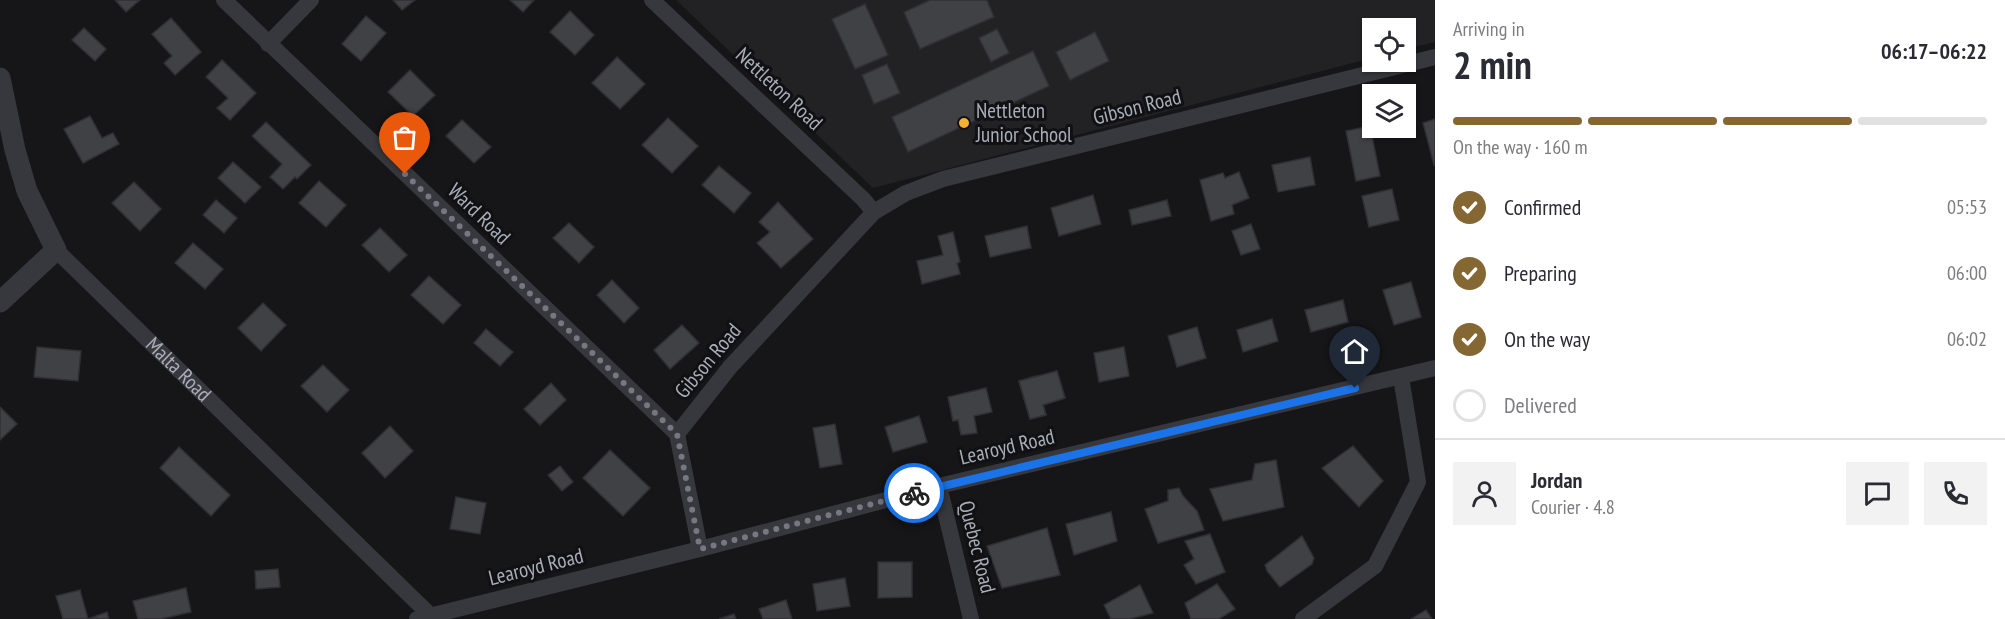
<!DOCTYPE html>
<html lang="en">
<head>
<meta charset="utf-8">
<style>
  body { margin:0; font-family:"PT Sans Narrow",sans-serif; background:#f2f2f3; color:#2b2b33; height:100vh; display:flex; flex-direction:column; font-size:22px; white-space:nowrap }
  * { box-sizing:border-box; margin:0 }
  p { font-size:20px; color:#7c7c81 }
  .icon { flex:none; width:33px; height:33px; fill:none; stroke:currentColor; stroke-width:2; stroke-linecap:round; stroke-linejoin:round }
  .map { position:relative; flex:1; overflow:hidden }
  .sheet { display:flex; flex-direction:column; background:#fff; width:570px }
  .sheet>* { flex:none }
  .controls { position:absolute; left:1362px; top:18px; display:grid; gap:12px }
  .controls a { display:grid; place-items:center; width:54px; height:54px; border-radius:0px; background:#fff; box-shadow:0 2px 4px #0004; font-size:30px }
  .pin { position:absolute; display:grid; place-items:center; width:51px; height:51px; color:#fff; margin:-62px -26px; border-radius:50% 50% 50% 0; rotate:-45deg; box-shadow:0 0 6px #0007 }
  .pin .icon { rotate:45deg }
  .courier { position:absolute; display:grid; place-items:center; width:60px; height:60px; margin:-30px; border:4px solid #1a73e8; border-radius:50%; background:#fff; color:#222; box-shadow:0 2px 8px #0007 }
  .head em { font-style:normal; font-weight:800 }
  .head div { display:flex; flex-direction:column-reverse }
  .head { display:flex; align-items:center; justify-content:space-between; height:102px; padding:0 18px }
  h1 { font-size:39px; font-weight:800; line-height:45px }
  .bar { display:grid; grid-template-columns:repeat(4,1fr); gap:9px 6px; align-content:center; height:72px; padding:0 18px }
  .bar i { height:8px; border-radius:4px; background:#e1e1e2 }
  .bar .active { background:#856733 }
  .bar p { grid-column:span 4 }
  .line { display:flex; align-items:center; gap:15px; padding:0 18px; border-top:2px solid #e1e1e2 }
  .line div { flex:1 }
  .round { display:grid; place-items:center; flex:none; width:63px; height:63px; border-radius:0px; background:#f2f2f3 }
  ol { padding:0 18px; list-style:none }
  li { display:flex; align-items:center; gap:18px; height:66px }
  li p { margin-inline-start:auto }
  li .icon { padding:6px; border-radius:50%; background:#856733; color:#fff; stroke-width:4 }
  li:last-child { color:#7c7c81 }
  li i { width:33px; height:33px; border:3px solid #e1e1e2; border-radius:50% }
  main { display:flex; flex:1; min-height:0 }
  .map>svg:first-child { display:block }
  .built { fill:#222225 }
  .building { fill:#404145; stroke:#303034; stroke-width:1.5 }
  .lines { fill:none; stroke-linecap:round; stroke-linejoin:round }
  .minor { stroke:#37383d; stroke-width:16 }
  .tertiary { stroke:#37383d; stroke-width:21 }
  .done { stroke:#757880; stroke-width:6; stroke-dasharray:0 10.8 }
  .route { stroke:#1a73e8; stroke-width:8 }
  .poi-dot { fill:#f2b134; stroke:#111113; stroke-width:2 }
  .labels { text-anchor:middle; stroke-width:6; stroke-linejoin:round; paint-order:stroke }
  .street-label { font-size:21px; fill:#a8adb8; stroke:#111113 }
  .poi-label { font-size:21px; fill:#a8adb8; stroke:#111113; text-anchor:start }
</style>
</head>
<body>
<main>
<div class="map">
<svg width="1435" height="619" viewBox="0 0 1435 619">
  <rect width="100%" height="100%" fill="#161618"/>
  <path class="built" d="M676 0H1435V42L1406 49V28H1372V58L873 188Z"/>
  <g class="building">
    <path d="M115 0H140L126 12Z"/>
    <path d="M393 0H415L402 10Z"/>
    <path d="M510 0H534L523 12Z"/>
    <path d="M930 0H987L994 17 920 49 904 12Z"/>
    <path d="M865 4 888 55 855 69 832 19Z"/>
    <path d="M570 11 594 35 575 55 550 32Z"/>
    <path d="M366 16 386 33 361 61 342 44Z"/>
    <path d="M171 18 201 52 175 75 164 63 172 56 152 34Z"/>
    <path d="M84 28 106 49 95 61 72 40Z"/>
    <path d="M997 29 1009 53 991 62 979 38Z"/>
    <path d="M1095 32 1109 61 1070 80 1056 52Z"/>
    <path d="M1033 51 1049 86 908 152 892 117Z"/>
    <path d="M617 57 645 84 620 109 592 83Z"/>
    <path d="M222 60 256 93 230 120 217 108 228 98 206 77Z"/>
    <path d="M887 64 900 93 874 104 862 75Z"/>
    <path d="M410 70 435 95 413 116 388 92Z"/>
    <path d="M90 116 102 138 113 133 119 144 83 163 64 129Z"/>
    <path d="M668 118 698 146 672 173 642 145Z"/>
    <path d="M1435 119V165H1434L1423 123Z"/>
    <path d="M462 120 491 147 474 163 446 136Z"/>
    <path d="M266 122 311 165 297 179 295 177 283 189 270 177 282 164 252 136Z"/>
    <path d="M1370 126 1380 176 1356 181 1346 131Z"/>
    <path d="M1310 157 1315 185 1278 192 1272 165Z"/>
    <path d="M233 162 261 187 245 203 218 178Z"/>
    <path d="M719 166 751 193 734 213 702 185Z"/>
    <path d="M1239 172 1249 198 1232 205 1234 214 1211 221 1200 180 1223 173 1225 178Z"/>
    <path d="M319 181 346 205 326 227 299 203Z"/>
    <path d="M134 182 161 209 140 231 112 203Z"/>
    <path d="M1392 189 1399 220 1369 227 1362 196Z"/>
    <path d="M1093 195 1101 224 1059 236 1051 208Z"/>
    <path d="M216 200 237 218 224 233 203 215Z"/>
    <path d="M1167 200 1171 216 1132 225 1129 210Z"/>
    <path d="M778 202 813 239 781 268 757 243 770 232 759 222Z"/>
    <path d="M569 223 594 247 579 263 553 238Z"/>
    <path d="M1251 224 1260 249 1241 255 1232 231Z"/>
    <path d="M1027 226 1031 248 990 257 985 236Z"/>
    <path d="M380 228 407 255 389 272 362 245Z"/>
    <path d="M953 232 960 262 957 263 960 274 922 284 917 261 943 255 938 236Z"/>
    <path d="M193 243 223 269 205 289 175 263Z"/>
    <path d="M429 276 461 305 443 324 411 295Z"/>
    <path d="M612 280 639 308 624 323 597 295Z"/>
    <path d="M1411 282 1421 317 1394 325 1383 290Z"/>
    <path d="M1343 300 1348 322 1311 332 1305 310Z"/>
    <path d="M263 303 286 325 261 351 238 328Z"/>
    <path d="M1272 319 1278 341 1243 352 1237 330Z"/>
    <path d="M682 325 699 343 670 369 654 350Z"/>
    <path d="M1197 327 1206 358 1177 367 1168 336Z"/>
    <path d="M486 329 513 352 500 366 474 343Z"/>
    <path d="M37 347 81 351 78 381 34 377Z"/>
    <path d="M1124 347 1129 376 1099 382 1094 353Z"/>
    <path d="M323 365 349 390 327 412 301 386Z"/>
    <path d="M1057 371 1065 398 1043 405 1046 415 1030 419 1019 381 1036 376 1037 379Z"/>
    <path d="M1057 371 1065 398 1043 405 1046 415 1030 419 1019 381Z"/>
    <path d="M551 383 566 400 540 425 524 409Z"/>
    <path d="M986 388 992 412 974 416 977 433 961 435 958 420 953 421 948 397Z"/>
    <path d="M0 407 17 424 0 440Z"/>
    <path d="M919 416 927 442 893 452 885 427Z"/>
    <path d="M835 424 842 464 820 468 813 428Z"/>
    <path d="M390 426 413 451 385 478 362 453Z"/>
    <path d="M1353 446 1383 481 1359 507 1322 468Z"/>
    <path d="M179 447 230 495 211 516 160 468Z"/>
    <path d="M610 450 650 488 623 516 583 478Z"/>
    <path d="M1276 460 1284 507 1223 521 1210 489 1252 480 1255 464Z"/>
    <path d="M560 466 573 482 562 491 548 475Z"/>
    <path d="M1179 488 1183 496 1197 511 1204 530 1158 543 1145 509 1168 501V490Z"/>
    <path d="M456 497 486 503 480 534 450 529Z"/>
    <path d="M1111 512 1117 541 1074 555 1066 524Z"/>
    <path d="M1047 528 1060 575 1002 588 987 546Z"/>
    <path d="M1210 534 1225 572 1196 584 1184 565 1194 559 1185 541Z"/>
    <path d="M1302 536 1314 558 1312 564 1280 587 1267 571 1265 565Z"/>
    <path d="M878 562H912V597L878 598Z"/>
    <path d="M278 569 280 587 256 589 255 571Z"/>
    <path d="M845 578 850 606 817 611 813 584Z"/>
    <path d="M1217 584 1235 609 1219 619H1191L1185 603Z"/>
    <path d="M1140 585 1153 613 1130 619H1111L1104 605Z"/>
    <path d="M186 588 191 612 161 619H138L133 601Z"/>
    <path d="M80 590 88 619 107 612 109 619H63L56 596Z"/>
    <path d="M786 600 792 619H763L759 609Z"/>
    <path d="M1426 610 1432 619H1411Z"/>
    <path d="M734 614 736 619H719Z"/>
  </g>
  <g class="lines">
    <g class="minor">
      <path d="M224 0 677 434"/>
      <path d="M652 0 863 199 874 212"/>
      <path d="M268 44 311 0"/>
      <path id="s1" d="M56 250 431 616"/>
      <path d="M939 486 971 619"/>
      <path d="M700 549 677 434 730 367 874 212 906 193 943 179 1435 57"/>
      <path d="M417 619 700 549 939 486 1435 368"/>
      <path d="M1303 619 1375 566 1418 482 1401 377"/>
    </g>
    <path class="tertiary" d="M0 78 15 150 27 191 56 250 0 302"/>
  </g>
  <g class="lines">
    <path class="done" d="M405 174 677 434 700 549 914 493"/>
    <path class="route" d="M914 493 1355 388"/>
  </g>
  <circle class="poi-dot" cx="964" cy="123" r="6"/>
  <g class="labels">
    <g class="street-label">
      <text transform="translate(779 89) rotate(43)" y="7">Nettleton Road</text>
      <text transform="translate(1137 107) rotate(-14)" y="7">Gibson Road</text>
      <text transform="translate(479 214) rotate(44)" y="7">Ward Road</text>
      <text transform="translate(708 361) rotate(-50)" y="7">Gibson Road</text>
      <text dy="7" stroke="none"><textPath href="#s1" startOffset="171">Malta Road</textPath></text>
      <text transform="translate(1007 447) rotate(-13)" y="7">Learoyd Road</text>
      <text transform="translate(977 547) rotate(76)" y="7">Quebec Road</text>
      <text transform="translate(536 567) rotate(-14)" y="7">Learoyd Road</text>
    </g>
    <g class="poi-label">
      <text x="976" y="118">Nettleton<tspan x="976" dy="24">Junior School</tspan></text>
    </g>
  </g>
</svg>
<div class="controls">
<a><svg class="icon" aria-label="locate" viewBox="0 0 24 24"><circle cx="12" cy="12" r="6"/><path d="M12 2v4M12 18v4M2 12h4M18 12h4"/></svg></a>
<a><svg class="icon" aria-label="layers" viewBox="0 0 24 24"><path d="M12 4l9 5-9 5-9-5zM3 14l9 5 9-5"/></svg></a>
</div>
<div class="pin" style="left:405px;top:174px;background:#ea580c"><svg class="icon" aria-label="bag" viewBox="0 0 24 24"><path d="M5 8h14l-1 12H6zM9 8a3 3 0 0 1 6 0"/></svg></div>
<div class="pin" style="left:1355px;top:388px;background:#1f2937"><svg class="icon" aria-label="home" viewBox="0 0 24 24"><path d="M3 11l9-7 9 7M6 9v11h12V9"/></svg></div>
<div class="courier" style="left:914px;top:493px"><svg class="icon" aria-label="bike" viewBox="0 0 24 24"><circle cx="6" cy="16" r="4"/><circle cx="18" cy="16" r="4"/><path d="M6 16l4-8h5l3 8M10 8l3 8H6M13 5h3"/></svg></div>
</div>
<section class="sheet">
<div class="head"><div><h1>2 min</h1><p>Arriving in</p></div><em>06:17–06:22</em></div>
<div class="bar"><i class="active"></i><i class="active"></i><i class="active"></i><i></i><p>On the way · 160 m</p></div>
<ol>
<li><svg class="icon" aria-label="check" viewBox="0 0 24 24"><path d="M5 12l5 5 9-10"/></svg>Confirmed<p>05:53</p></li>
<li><svg class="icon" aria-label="check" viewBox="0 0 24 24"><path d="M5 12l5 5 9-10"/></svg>Preparing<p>06:00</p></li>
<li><svg class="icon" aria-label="check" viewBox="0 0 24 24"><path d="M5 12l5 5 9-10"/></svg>On the way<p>06:02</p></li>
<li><i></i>Delivered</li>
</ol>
<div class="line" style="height:108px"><a class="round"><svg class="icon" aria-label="person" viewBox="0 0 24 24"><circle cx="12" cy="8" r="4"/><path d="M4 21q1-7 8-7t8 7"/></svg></a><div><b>Jordan</b><p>Courier · 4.8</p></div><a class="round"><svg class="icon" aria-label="chat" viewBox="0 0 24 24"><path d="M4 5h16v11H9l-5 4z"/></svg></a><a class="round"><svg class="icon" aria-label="phone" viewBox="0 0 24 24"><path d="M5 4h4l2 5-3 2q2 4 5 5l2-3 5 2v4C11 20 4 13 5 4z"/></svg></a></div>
</section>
</main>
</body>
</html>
